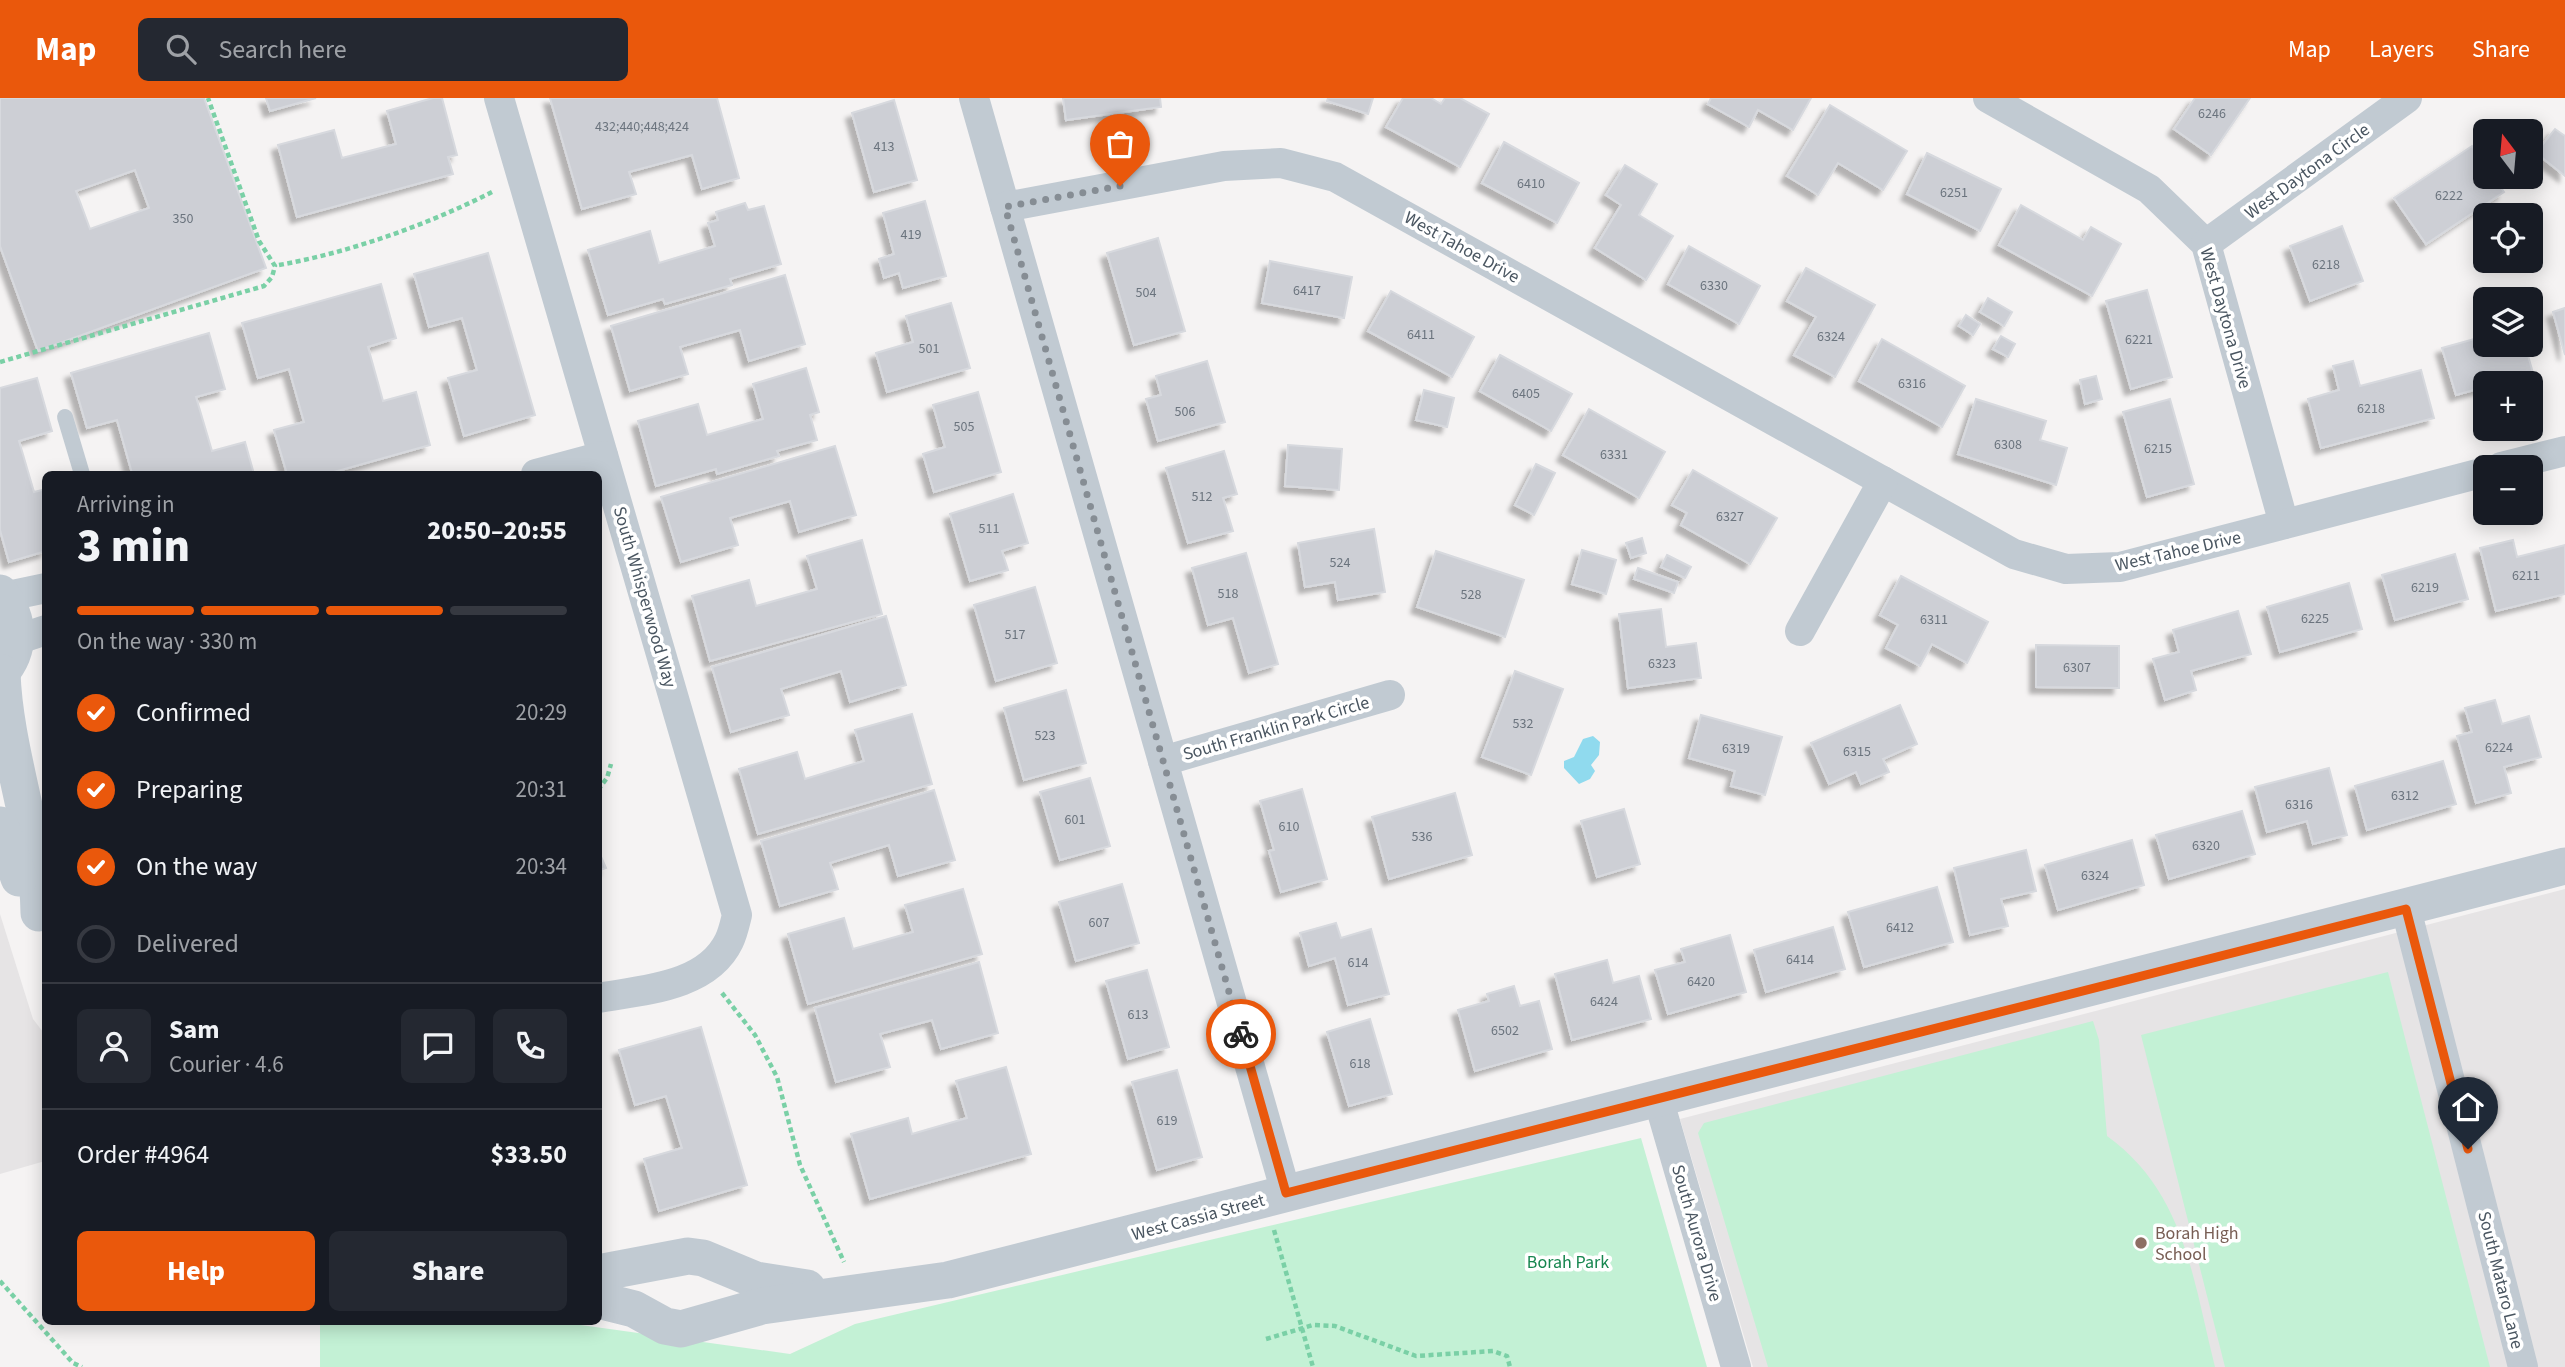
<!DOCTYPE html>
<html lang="en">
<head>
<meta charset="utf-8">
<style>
  body { margin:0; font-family:"Source Sans 3",sans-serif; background:#242831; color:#f1f3f6; height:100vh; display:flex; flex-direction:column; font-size:26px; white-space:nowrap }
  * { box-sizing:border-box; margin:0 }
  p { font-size:23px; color:#9ea1a6 }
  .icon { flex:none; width:38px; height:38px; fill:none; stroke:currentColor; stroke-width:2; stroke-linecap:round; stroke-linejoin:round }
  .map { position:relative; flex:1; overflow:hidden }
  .drawer { position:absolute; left:42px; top:373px; width:560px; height:854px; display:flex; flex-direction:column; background:#171b24; border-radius:10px; box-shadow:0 4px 18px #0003 }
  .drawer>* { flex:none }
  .needle { width:46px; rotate:344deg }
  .fabs { position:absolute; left:2473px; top:21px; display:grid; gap:14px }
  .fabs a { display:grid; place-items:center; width:70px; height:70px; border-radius:10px; background:#171b24; box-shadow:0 4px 18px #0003; font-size:35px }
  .pin { position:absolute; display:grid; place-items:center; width:60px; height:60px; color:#fff; margin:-72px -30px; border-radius:50% 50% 50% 0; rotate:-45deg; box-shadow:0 0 7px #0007 }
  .pin .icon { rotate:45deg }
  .courier { position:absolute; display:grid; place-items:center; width:70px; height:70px; margin:-35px; border:5px solid #ea580c; border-radius:50%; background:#fff; color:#222; box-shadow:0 2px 9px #0007 }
  .overview em { font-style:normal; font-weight:800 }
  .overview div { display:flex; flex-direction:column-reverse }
  .overview { display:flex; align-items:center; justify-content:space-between; height:119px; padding:0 35px }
  h1 { font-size:46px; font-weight:800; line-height:52px }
  .bar { display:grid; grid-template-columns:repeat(4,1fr); gap:10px 7px; align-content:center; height:84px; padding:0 35px }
  .bar i { height:9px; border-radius:5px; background:#363941 }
  .bar .on { background:#ea580c }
  .bar p { grid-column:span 4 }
  .line { display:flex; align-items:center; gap:18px; padding:0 35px; border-top:2px solid #363941 }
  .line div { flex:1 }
  .round { display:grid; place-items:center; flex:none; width:74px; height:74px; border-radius:10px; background:#242831 }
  ol { padding:0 35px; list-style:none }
  li { display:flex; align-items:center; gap:21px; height:77px }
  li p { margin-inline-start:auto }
  li .icon { padding:7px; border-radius:50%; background:#ea580c; color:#fff; stroke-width:4 }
  li:last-child { color:#9ea1a6 }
  li i { width:38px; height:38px; border:4px solid #363941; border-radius:50% }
  .primary-button { display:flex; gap:14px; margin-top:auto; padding:14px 35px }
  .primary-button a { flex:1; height:80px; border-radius:10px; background:#ea580c; color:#fff; font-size:28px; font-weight:800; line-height:80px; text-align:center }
  .primary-button a+a { background:#242831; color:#f1f3f6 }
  header { display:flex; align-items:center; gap:42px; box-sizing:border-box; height:98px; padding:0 35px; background:#ea580c; color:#fff }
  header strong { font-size:33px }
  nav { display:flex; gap:38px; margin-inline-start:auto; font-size:24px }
  .search { width:490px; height:63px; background:#242831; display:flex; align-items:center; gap:18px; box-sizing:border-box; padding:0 24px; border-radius:10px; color:#9ea1a6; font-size:26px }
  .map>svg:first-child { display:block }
  .education { fill:#e6e4e5 }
  .green { fill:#c3f1d5 }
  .water { fill:#90daee }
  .building { fill:#cdcfd5; stroke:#d7d9de; stroke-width:2; fill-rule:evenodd; filter:url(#shadow) }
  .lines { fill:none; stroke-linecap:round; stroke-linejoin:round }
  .path { stroke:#7ad0a6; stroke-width:4.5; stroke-dasharray:5 3.5; stroke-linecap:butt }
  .service { stroke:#c1cad2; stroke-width:16 }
  .minor { stroke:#c1cad2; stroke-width:30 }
  .tertiary { stroke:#c1cad2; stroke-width:37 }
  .done { stroke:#868d94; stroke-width:7; stroke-dasharray:0 12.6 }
  .route { stroke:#ea580c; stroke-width:9 }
  .education-dot { fill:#8d6e63; stroke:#fff; stroke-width:2.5 }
  .labels { text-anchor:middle; stroke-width:7; stroke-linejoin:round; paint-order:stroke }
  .number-label { font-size:14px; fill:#6b747e }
  .street-label { font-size:18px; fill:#4a5661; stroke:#fff }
  .education-label { font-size:18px; fill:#785e54; stroke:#fff; text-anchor:start }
  .park-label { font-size:18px; fill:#17864f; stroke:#fff }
</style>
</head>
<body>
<header>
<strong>Map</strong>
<div class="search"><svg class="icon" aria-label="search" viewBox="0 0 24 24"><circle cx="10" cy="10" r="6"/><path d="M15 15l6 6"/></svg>Search here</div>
<nav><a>Map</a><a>Layers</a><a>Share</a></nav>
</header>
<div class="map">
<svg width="2565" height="1269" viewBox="0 0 2565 1269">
  <defs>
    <filter id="shadow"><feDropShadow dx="-6" dy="6" stdDeviation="2" flood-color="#0004"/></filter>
  </defs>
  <rect width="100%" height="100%" fill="#f5f3f3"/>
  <g class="education">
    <path d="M2565 791V1269H1753L1680 1021Z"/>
    <path d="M0 816 33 921 46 938 45 1063 0 1076Z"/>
  </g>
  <g class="green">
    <path d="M2388 874 2490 1269H2225L2141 937Z"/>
    <path d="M2093 923 2099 942 2107 1038C2185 1094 2193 1182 2215 1269H1768L1698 1035 1704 1025Z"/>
    <path d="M1641 1040 1707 1269H320V1223H552L790 1256 855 1226Z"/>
  </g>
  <path class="water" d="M1593 638 1600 644 1599 657 1591 667 1595 673 1590 681 1579 686 1564 670V663L1574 659 1583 641Z"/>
  <g class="building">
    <path d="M0 0H204L266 170 38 253 0 148ZM135 72 149 110 90 131 76 93Z"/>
    <path d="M266 0H316L270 13Z"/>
    <path d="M433 0H442L457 57 448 59 453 76 297 119 278 47 334 32 342 60 396 46 387 13Z"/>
    <path d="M550 0H717L739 80 702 91 692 57 629 74 636 96 582 111Z"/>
    <path d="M1063 0H1160L1161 9 1066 22Z"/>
    <path d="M1328 0H1373L1368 16 1327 3Z"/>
    <path d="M1403 0H1431L1441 6 1445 0H1460L1489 16 1460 69 1386 29Z"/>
    <path d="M1711 0H1811L1793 32 1758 12 1749 29 1708 6Z"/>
    <path d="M2195 0H2250L2211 57 2174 31Z"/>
    <path d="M894 2 917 82 874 94 852 15Z"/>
    <path d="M1830 7 1907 53 1883 92 1838 65 1818 97 1787 78Z"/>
    <path d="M2555 31 2565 38V78L2536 55Z"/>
    <path d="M1504 44 1579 85 1557 125 1482 85Z"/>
    <path d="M2472 48 2485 66V79H2493L2504 94 2426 146 2394 100Z"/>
    <path d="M1927 55 2001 91 1980 133 1907 96Z"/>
    <path d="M1625 67 1657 86 1639 117 1673 138 1646 182 1595 150 1621 107 1606 97Z"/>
    <path d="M925 103 946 178 903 190 899 175 884 180 879 161 894 156 883 115Z"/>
    <path d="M745 105 748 112 764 108 781 166 730 181 732 187 665 206 663 201 608 217 588 152 650 133 659 165 715 148 708 125 718 122 716 114Z"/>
    <path d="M2021 107 2083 142 2091 129 2121 146 2092 198 1999 147Z"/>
    <path d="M2342 128 2363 183 2310 203 2290 148Z"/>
    <path d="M1158 140 1185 233 1134 247 1107 155Z"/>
    <path d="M1689 148 1760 188 1739 226 1668 186Z"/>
    <path d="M488 155 535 317 464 338 448 280 477 272 462 220 429 229 414 176Z"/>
    <path d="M1270 163 1352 179 1344 220 1262 205Z"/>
    <path d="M1806 170 1875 207 1835 279 1794 257 1816 219 1787 203Z"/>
    <path d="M785 177 805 246 749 263 740 232 680 249 688 276 630 293 611 228Z"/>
    <path d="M381 186 396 240 368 249 383 303 416 294 430 347 327 376H287L274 332 304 324 289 271 258 280 242 225Z"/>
    <path d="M2147 192 2172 279 2131 291 2106 203Z"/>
    <path d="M1391 193 1474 239 1452 279 1368 233Z"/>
    <path d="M1988 200 2012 214 2004 228 1980 214Z"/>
    <path d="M951 205 970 270 887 294 876 255 913 244 906 218Z"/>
    <path d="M2565 210V257L2553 214Z"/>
    <path d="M1966 217 1980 226 1973 237 1959 228Z"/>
    <path d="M209 235 225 291 196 299 212 353 245 344 254 376H129L132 375 117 322 87 330 71 275Z"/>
    <path d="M2001 238 2015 246 2008 259 1993 251Z"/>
    <path d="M2485 238V247H2525L2533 275 2499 285H2485V289L2456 297 2442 250Z"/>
    <path d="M1882 241 1965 288 1942 329 1859 283Z"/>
    <path d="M1500 257 1572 296 1551 333 1480 293Z"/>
    <path d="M1207 263 1225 324 1158 343 1146 301 1161 297 1156 278Z"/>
    <path d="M2353 263 2360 288 2421 272 2434 320 2321 350 2308 301 2339 292 2333 268Z"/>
    <path d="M806 270 819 314 810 317 817 342 777 353 779 358 717 376 716 371 656 388 638 323 698 306 707 337 763 321 753 286Z"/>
    <path d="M2096 278 2102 301 2085 306 2080 282Z"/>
    <path d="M37 280 52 333 19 343 34 394 46 391V453L9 464 0 432V290Z"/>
    <path d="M1424 292 1454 300 1447 329 1416 322Z"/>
    <path d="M978 294 1001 374 934 394 923 356 945 349 933 307Z"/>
    <path d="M1976 301 2046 323 2040 342 2067 350 2056 387 1958 356Z"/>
    <path d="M2170 301 2194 386 2147 399 2123 314Z"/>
    <path d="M1589 311 1665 354 1639 400 1563 357Z"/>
    <path d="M1288 347 1342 351 1339 392 1285 388Z"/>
    <path d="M835 348 856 417 799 434 790 403 730 420 738 447 681 464 661 399Z"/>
    <path d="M1224 353 1237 396 1223 400 1233 433 1188 445 1166 370Z"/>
    <path d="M1536 366 1555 375 1534 417 1515 407Z"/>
    <path d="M1693 372 1777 420 1750 466 1681 427 1687 415 1672 407Z"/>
    <path d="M1013 396 1028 445 1002 453 1008 472 970 483 950 416Z"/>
    <path d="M1374 431 1385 494 1338 502 1335 484 1305 489 1298 445Z"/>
    <path d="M1642 440 1646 455 1631 460 1626 445Z"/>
    <path d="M862 442 882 516 710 563 692 498 749 482 756 508 817 491 807 458Z"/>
    <path d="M2513 442 2517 459 2565 447V496L2496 513 2480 450Z"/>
    <path d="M1582 452 1616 462 1606 496 1572 486Z"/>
    <path d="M1436 453 1524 482 1505 539 1417 509Z"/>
    <path d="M1246 455 1278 566 1249 575 1233 520 1208 527 1192 470Z"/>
    <path d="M2455 456 2468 501 2395 522 2382 477Z"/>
    <path d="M1667 457 1691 469 1685 480 1661 469Z"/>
    <path d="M1638 470 1678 484 1674 495 1634 481Z"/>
    <path d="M1901 478 1988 524 1967 565 1932 546 1920 568 1886 550 1898 527 1880 517Z"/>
    <path d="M2349 485 2362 531 2280 554 2267 509Z"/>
    <path d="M1035 489 1057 565 996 583 974 507Z"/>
    <path d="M1661 511 1666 549 1696 545 1701 580 1628 590 1619 516Z"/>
    <path d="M2238 513 2251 556 2191 573 2196 592 2165 602 2153 561 2179 554 2173 532Z"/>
    <path d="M886 518 906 587 850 604 841 573 781 591 789 617 731 634 712 569Z"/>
    <path d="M2036 547 2119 548V590L2036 589Z"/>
    <path d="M1515 573 1563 591 1531 677 1482 659Z"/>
    <path d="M1066 592 1086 665 1024 682 1004 610Z"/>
    <path d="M2495 602 2502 626 2529 618 2541 659 2504 669 2511 695 2476 705 2457 638 2472 634 2465 610Z"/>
    <path d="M1900 607 1917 646 1883 661 1889 674 1861 686 1856 674 1829 686 1811 645Z"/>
    <path d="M912 616 932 686 758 736 739 671 797 654 805 681 864 663 855 632Z"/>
    <path d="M1701 617 1782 639 1765 697 1731 688 1735 673 1689 660Z"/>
    <path d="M2443 663 2456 706 2367 732 2355 688Z"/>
    <path d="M2329 670 2347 737 2313 746 2307 723 2267 734 2255 689Z"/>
    <path d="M1090 680 1110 748 1060 762 1040 694Z"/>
    <path d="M1302 691 1327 781 1281 794 1269 753 1274 752 1260 703Z"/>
    <path d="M934 692 955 762 898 778 889 747 830 765 838 791 780 808 761 743Z"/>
    <path d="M1455 695 1472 757 1389 781 1372 719Z"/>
    <path d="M1624 711 1640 766 1597 779 1581 723Z"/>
    <path d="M2242 713 2255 756 2169 781 2156 737Z"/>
    <path d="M2132 742 2144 787 2058 812 2045 767Z"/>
    <path d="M598 752 606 770 598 773Z"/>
    <path d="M2026 752 2036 793 2001 801 2008 828 1970 837 1954 770Z"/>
    <path d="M1122 786 1139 845 1076 863 1059 804Z"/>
    <path d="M1937 789 1953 844 1864 869 1848 814Z"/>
    <path d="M963 791 982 856 808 906 788 836 844 820 853 851 913 834 905 807Z"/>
    <path d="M1336 825 1341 840 1371 831 1389 896 1348 907 1335 860 1309 868 1300 835Z"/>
    <path d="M1833 829 1845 871 1766 894 1754 852Z"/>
    <path d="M1730 837 1746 894 1668 916 1655 872 1685 864 1681 851Z"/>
    <path d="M1607 862 1613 885 1639 878 1651 921 1572 942 1555 876Z"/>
    <path d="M979 864 998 935 941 951 932 922 880 936 890 969 836 984 815 910Z"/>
    <path d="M1147 872 1169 949 1128 961 1106 883Z"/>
    <path d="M1514 888 1520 908 1539 903 1552 951 1475 973 1458 912 1489 903 1487 896Z"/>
    <path d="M1370 921 1392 996 1349 1008 1327 934Z"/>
    <path d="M701 929 747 1087 659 1113 644 1061 682 1050 666 998 635 1007 619 952Z"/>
    <path d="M1006 969 1031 1056 870 1101 851 1036 908 1020 912 1036 967 1020 956 983Z"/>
    <path d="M1177 972 1202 1059 1157 1072 1132 984Z"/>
  </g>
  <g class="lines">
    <g class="path">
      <path d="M279 167C351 154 427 127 492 94"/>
      <path d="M0 264 264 188 272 179 275 168 259 143 208 0"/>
      <path d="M598 692 607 680 611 666"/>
      <path d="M722 895 755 937 777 979 800 1067 844 1164"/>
      <path d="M1274 1132 1313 1269"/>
      <path d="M0 1183 73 1265 82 1269"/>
      <path d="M1266 1241 1313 1227 1335 1228 1416 1258 1493 1253 1507 1258 1510 1269"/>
    </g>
    <path class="service" d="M65 319 82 376"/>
    <g class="minor">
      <path d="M499 0 737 817C735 825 733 835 729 843 707 889 643 892 598 900"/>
      <path d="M974 0 1286 1095"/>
      <path d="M1988 0 2149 91 2206 146 2284 426"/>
      <path d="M1005 109 1224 68 1281 65 1335 79 2014 456 2066 471 2120 469 2485 374"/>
      <path d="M2206 146 2407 0"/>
      <path d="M2501 369 2565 353"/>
      <path d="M536 376 603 358"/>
      <path d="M3 499 46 490"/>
      <path d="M1800 533 1883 383"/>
      <path d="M16 542 46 532"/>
      <path d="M1163 663 1390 597"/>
      <path d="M2406 811 2523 1269"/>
      <path d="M1658 1000 1736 1269"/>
    </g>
    <g class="tertiary">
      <path d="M0 495C20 521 22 551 0 576"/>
      <path d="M2 575C5 656 38 734 39 815"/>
      <path d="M0 727 19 780"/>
      <path d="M598 1175 688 1158 703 1160 756 1182 807 1190"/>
      <path d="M598 1202 634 1211 665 1228 681 1231 762 1208 948 1182 2565 768"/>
    </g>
  </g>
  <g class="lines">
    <path class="done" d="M1120 88 1005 109 1241 936"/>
    <path class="route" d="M1241 936 1286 1095 2406 811 2468 1051"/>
  </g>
  <circle class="education-dot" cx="2141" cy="1145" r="7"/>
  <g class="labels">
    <g class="number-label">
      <text x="2212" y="20">6246</text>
      <text x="642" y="33">432;440;448;424</text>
      <text x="884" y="53">413</text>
      <text x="1531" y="90">6410</text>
      <text x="1954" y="99">6251</text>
      <text x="2449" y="102">6222</text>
      <text x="183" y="125">350</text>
      <text x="911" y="141">419</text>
      <text x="2326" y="171">6218</text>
      <text x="1714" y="192">6330</text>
      <text x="1307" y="197">6417</text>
      <text x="1146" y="199">504</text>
      <text x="1421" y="241">6411</text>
      <text x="1831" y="243">6324</text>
      <text x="2139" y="246">6221</text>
      <text x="929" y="255">501</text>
      <text x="1912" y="290">6316</text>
      <text x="1526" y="300">6405</text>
      <text x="2371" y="315">6218</text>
      <text x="1185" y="318">506</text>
      <text x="964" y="333">505</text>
      <text x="2008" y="351">6308</text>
      <text x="2158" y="355">6215</text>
      <text x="1614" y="361">6331</text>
      <text x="1202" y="403">512</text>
      <text x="1730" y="423">6327</text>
      <text x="989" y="435">511</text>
      <text x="1340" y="469">524</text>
      <text x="2526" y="482">6211</text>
      <text x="2425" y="494">6219</text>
      <text x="1228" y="500">518</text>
      <text x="1471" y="501">528</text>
      <text x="2315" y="525">6225</text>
      <text x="1934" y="526">6311</text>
      <text x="1015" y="541">517</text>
      <text x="1662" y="570">6323</text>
      <text x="2077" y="574">6307</text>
      <text x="1523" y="630">532</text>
      <text x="1045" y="642">523</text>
      <text x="2499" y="654">6224</text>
      <text x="1736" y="655">6319</text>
      <text x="1857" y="658">6315</text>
      <text x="2405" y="702">6312</text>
      <text x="2299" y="711">6316</text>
      <text x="1075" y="726">601</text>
      <text x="1289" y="733">610</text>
      <text x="1422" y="743">536</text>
      <text x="2206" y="752">6320</text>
      <text x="2095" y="782">6324</text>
      <text x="1099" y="829">607</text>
      <text x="1900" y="834">6412</text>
      <text x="1800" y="866">6414</text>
      <text x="1358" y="869">614</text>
      <text x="1701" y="888">6420</text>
      <text x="1604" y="908">6424</text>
      <text x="1138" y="921">613</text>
      <text x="1505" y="937">6502</text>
      <text x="1360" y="970">618</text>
      <text x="1167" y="1027">619</text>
    </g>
    <g class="street-label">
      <text transform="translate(2307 73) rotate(-36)" y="6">West Daytona Circle</text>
      <text transform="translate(1462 149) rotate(29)" y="6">West Tahoe Drive</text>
      <text transform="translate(2226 220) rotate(74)" y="6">West Daytona Drive</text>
      <text transform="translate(2178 453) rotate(-13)" y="6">West Tahoe Drive</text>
      <text transform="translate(645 499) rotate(74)" y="6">South Whisperwood Way</text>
      <text transform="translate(1276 630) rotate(-16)" y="6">South Franklin Park Circle</text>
      <text transform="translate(1198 1119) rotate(-15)" y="6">West Cassia Street</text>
      <text transform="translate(1697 1135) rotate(74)" y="6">South Aurora Drive</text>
      <text transform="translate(2501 1182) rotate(76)" y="6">South Mataro Lane</text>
    </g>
    <g class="education-label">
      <text x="2155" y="1141">Borah High<tspan x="2155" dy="21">School</tspan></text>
    </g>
    <g class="park-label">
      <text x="1568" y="1170">Borah Park</text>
    </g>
  </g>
</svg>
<div class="fabs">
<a><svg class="needle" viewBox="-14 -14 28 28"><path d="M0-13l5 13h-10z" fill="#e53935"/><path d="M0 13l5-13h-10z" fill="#9ea1a6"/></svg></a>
<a><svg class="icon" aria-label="locate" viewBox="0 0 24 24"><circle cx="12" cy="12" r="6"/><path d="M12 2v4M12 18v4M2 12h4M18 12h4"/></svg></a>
<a><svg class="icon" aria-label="layers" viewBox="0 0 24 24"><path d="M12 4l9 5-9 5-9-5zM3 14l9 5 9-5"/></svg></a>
<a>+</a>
<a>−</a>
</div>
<div class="pin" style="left:1120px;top:88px;background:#ea580c"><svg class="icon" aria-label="bag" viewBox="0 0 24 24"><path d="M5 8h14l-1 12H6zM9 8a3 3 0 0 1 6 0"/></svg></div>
<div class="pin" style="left:2468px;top:1051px;background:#1f2937"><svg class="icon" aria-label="home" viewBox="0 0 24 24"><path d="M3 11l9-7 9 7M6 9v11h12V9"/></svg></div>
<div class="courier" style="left:1241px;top:936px"><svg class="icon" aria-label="bike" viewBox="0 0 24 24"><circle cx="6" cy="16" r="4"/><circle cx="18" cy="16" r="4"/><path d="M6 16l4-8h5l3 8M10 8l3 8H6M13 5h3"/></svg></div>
<section class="drawer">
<div class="overview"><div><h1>3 min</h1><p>Arriving in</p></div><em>20:50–20:55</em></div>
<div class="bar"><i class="on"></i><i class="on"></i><i class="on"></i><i></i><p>On the way · 330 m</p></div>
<ol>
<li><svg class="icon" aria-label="check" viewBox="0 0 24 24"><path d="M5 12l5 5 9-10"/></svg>Confirmed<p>20:29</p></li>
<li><svg class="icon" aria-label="check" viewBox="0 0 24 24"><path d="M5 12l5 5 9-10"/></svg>Preparing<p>20:31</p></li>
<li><svg class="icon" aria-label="check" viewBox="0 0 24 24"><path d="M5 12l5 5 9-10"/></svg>On the way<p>20:34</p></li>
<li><i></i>Delivered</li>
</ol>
<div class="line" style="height:126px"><a class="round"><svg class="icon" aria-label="person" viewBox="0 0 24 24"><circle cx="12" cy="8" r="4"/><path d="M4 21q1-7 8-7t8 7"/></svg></a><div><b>Sam</b><p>Courier · 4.6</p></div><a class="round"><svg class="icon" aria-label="chat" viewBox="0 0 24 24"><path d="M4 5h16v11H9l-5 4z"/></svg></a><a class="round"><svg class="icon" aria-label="phone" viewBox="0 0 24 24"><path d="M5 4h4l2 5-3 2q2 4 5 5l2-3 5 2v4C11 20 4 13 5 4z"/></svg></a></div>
<div class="line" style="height:91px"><div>Order #4964</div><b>$33.50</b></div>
<div class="primary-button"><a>Help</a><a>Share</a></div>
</section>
</div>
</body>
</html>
